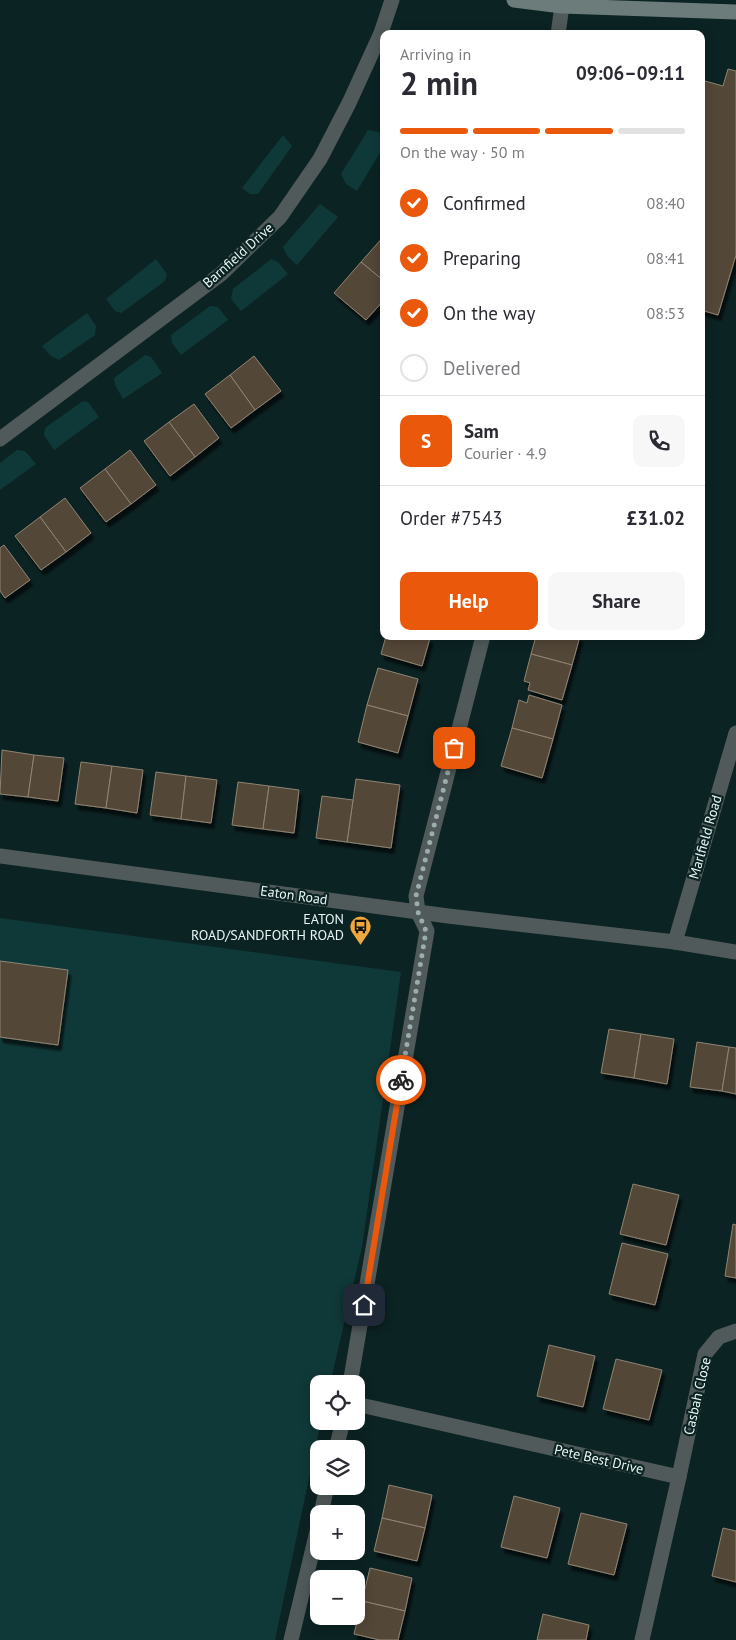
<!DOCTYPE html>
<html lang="en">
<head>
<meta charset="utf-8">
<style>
  body { margin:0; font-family:"PT Sans",sans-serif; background:#f7f7f7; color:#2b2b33; height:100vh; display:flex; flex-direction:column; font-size:19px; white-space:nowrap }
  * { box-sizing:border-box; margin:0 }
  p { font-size:16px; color:#7c7c81 }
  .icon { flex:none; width:28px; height:28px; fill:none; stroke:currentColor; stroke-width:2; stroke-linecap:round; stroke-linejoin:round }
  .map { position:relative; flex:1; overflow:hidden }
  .details { position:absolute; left:380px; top:30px; width:325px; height:610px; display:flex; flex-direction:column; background:#fff; border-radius:10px; box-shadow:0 2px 12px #0003 }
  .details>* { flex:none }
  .controls { position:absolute; left:310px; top:1375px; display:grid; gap:10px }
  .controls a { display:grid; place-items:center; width:55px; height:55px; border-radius:10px; background:#fff; box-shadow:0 2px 12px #0003; font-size:25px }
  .pin { position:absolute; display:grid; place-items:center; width:42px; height:42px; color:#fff; margin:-21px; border-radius:10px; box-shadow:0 2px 8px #0006 }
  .courier { position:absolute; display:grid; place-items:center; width:50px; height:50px; margin:-25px; border:4px solid #ea580c; border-radius:50%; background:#fff; color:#222; box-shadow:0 1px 6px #0007 }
  .headline em { font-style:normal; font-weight:800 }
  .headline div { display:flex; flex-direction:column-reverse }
  .headline { display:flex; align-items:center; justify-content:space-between; height:85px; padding:0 20px }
  h1 { font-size:32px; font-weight:800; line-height:38px }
  .bar { display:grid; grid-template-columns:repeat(4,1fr); gap:8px 5px; align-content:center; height:60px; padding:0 20px }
  .bar i { height:6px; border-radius:4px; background:#e1e1e2 }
  .bar .active { background:#ea580c }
  .bar p { grid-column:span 4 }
  .line { display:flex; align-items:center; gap:12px; padding:0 20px; border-top:1px solid #e1e1e2 }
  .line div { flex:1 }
  .round { display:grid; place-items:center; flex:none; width:52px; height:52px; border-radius:10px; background:#f7f7f7 }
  ol { padding:0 20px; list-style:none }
  li { display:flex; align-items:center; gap:15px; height:55px }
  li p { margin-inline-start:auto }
  li .icon { padding:5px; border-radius:50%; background:#ea580c; color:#fff; stroke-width:4 }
  li:last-child { color:#7c7c81 }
  li i { width:28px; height:28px; border:2px solid #e1e1e2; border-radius:50% }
  .primary-button { display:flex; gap:10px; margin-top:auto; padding:10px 20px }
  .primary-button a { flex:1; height:58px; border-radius:10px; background:#ea580c; color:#fff; font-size:20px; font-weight:800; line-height:58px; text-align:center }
  .primary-button a+a { background:#f7f7f7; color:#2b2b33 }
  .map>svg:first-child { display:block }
  .green { fill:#0f3938 }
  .building { fill:#524738; stroke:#918473; filter:url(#shadow) }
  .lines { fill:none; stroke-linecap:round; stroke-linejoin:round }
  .street { stroke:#505a5a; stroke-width:15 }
  .secondary { stroke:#6b7c7b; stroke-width:15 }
  .done { stroke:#9bacac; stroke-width:5; stroke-dasharray:0 9 }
  .route { stroke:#ea580c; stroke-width:6 }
  .labels { text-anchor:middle; stroke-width:4.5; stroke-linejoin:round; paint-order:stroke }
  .street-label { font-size:14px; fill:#e8f6f5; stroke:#0c2323 }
  .poi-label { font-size:14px; fill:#e8f6f5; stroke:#0c2323; text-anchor:end }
</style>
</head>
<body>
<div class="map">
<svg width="736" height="1640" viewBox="0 0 736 1640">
  <defs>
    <filter id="shadow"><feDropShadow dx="3" dy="5.5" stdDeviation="1" flood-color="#0009"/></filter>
  </defs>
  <rect width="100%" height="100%" fill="#0c2323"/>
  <g class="green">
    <path d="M368 130 384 133V146L357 191 346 184 341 174Z"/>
    <path d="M283 135 292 146 258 194H250L242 188Z"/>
    <path d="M320 204 338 217 297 265 287 256 283 247Z"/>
    <path d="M156 259 167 274 165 281 121 313 115 311 106 299Z"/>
    <path d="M271 259 278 262 288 274 241 311 231 299 233 289Z"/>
    <path d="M210 306 218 307 228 320 181 355 172 343 171 335Z"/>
    <path d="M87 313 96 326 95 335 59 360 51 356 42 346Z"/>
    <path d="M145 355 151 357 162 373 123 399 115 385 114 378Z"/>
    <path d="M83 401 88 402 99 417 54 450 44 435 45 428Z"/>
    <path d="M17 450 25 451 36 464 0 490V463Z"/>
    <path d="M0 918 401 972 362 1247 330 1384H319V1421H321L275 1640H0Z"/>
  </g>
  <g class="building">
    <path d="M728 69 736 71V255L718 315 701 310V92L705 81 723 86Z"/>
    <path d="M384 236V281L361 262Z"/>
    <path d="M361 262 384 281V300L366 320 334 293Z"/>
    <path d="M254 356 281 391 255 410 230 375Z"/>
    <path d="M230 375 255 410 231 428 205 394Z"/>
    <path d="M194 404 219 438 195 457 169 422Z"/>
    <path d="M169 422 195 457 170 476 144 441Z"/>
    <path d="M130 450 156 485 131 504 105 469Z"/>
    <path d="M105 469 131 504 106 522 80 488Z"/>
    <path d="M65 498 91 533 66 552 40 517Z"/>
    <path d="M40 517 66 552 41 570 15 536Z"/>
    <path d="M4 545 30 580 5 598 0 591V548Z"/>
    <path d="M386 636 430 638 422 666 381 654Z"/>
    <path d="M536 636H580L572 665 531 654Z"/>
    <path d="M531 654 572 665 562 700 528 690 530 683 524 681Z"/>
    <path d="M378 668 418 679 408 716 367 705Z"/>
    <path d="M529 695 562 705 553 739 512 728 519 700 527 703Z"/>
    <path d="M367 705 408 716 398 753 358 742Z"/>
    <path d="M512 728 553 739 542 778 501 766Z"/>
    <path d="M2 750 34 755 28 797 0 794Z"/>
    <path d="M34 755 64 758 58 801 28 797Z"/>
    <path d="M81 762 112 766 106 808 75 804Z"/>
    <path d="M112 766 143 770 137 813 106 808Z"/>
    <path d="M156 772 186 776 181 819 150 815Z"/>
    <path d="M186 776 217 780 211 823 181 819Z"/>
    <path d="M356 779 400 785 391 848 347 842Z"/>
    <path d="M238 782 269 786 263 829 232 825Z"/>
    <path d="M269 786 299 790 294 833 263 829Z"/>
    <path d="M322 796 353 800 347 842 316 838Z"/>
    <path d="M0 961 68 970 58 1045 0 1037Z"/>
    <path d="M609 1029 641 1034 634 1078 601 1073Z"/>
    <path d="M641 1034 674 1039 667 1084 634 1078Z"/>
    <path d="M697 1042 729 1047 722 1091 690 1087Z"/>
    <path d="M729 1047 736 1048V1094L722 1091Z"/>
    <path d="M633 1184 679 1195 666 1245 620 1234Z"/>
    <path d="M733 1224 736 1225V1278L725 1276Z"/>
    <path d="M622 1243 668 1254 655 1305 609 1294Z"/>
    <path d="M549 1345 595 1356 583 1407 537 1396Z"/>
    <path d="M616 1359 662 1370 649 1420 603 1409Z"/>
    <path d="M389 1485 432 1495 425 1528 382 1518Z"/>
    <path d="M514 1496 560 1508 547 1558 501 1547Z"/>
    <path d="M581 1513 627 1524 614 1575 568 1564Z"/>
    <path d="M382 1518 425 1528 417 1561 374 1551Z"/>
    <path d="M723 1528 736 1531V1582L712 1576Z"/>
    <path d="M370 1568 412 1578 405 1611 362 1601Z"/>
    <path d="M362 1601 405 1611 398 1640H380L354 1634Z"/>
    <path d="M543 1614 589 1625 586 1640H537Z"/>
  </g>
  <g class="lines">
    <g class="street">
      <path d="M558 34 562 6"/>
      <path d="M0 439 221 274 280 217 320 159 349 103 381 33 392 0"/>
      <path d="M0 856 448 916 675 942 736 952"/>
      <path d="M675 942 736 733"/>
      <path d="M350 1384 427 931 418 912 416 896 483 636"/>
      <path d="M356 1404 679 1477 642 1640"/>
      <path d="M336 1449 343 1421"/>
      <path d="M679 1477 705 1354 719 1337 736 1331"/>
      <path d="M321 1514 327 1486"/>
      <path d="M291 1640 319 1523"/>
    </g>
    <path class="secondary" d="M514 0 562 6 736 12"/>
  </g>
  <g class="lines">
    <path class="done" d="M401 1080 426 931 418 912 416 896 454 748"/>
    <path class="route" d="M364 1305 401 1080"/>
  </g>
  <defs>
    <symbol id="bus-pin" viewBox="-11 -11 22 30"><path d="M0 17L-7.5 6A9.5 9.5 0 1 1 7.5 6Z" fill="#eea83c" stroke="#0c2323"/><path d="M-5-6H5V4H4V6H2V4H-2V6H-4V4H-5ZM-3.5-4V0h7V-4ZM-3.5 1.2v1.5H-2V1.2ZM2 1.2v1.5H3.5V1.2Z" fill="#111"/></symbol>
  </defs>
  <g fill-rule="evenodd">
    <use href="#bus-pin" x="348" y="914" width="25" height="34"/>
  </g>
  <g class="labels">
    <g class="street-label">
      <text transform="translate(238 255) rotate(-42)" y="5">Barnfield Drive</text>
      <text transform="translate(705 837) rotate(-74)" y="5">Marlfield Road</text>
      <text transform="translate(294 895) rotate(8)" y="5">Eaton Road</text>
      <text transform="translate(697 1396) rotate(-77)" y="5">Casbah Close</text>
      <text transform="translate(599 1459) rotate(13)" y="5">Pete Best Drive</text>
    </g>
    <g class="poi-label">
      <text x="344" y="924">EATON<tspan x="344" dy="16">ROAD/SANDFORTH ROAD</tspan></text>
    </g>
  </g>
</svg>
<div class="controls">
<a><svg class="icon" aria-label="locate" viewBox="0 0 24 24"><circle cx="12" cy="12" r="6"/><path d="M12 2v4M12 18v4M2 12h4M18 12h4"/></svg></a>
<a><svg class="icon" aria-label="layers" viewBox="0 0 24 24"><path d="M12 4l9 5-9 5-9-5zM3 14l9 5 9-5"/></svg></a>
<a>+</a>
<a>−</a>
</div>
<div class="pin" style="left:454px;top:748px;background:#ea580c"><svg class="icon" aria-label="bag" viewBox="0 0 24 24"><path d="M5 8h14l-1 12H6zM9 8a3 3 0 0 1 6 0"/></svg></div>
<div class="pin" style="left:364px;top:1305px;background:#1f2937"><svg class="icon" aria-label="home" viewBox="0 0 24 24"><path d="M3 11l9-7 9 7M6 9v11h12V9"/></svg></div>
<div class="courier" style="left:401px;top:1080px"><svg class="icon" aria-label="bike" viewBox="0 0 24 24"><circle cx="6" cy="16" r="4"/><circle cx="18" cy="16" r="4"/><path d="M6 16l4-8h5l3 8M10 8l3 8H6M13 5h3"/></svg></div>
<section class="details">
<div class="headline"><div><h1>2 min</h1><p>Arriving in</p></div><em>09:06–09:11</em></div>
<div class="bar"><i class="active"></i><i class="active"></i><i class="active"></i><i></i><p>On the way · 50 m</p></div>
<ol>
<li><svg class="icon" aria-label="check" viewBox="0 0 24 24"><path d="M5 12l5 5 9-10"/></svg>Confirmed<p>08:40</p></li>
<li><svg class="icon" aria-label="check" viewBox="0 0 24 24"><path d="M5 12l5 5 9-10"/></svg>Preparing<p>08:41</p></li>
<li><svg class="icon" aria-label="check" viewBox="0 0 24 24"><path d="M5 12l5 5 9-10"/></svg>On the way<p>08:53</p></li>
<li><i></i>Delivered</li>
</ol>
<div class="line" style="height:90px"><b class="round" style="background:#ea580c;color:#fff">S</b><div><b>Sam</b><p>Courier · 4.9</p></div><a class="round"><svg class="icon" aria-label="phone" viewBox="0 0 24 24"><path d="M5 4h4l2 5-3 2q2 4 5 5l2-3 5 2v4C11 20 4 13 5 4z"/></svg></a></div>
<div class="line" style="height:65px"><div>Order #7543</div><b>£31.02</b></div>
<div class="primary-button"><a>Help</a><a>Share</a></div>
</section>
</div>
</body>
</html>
